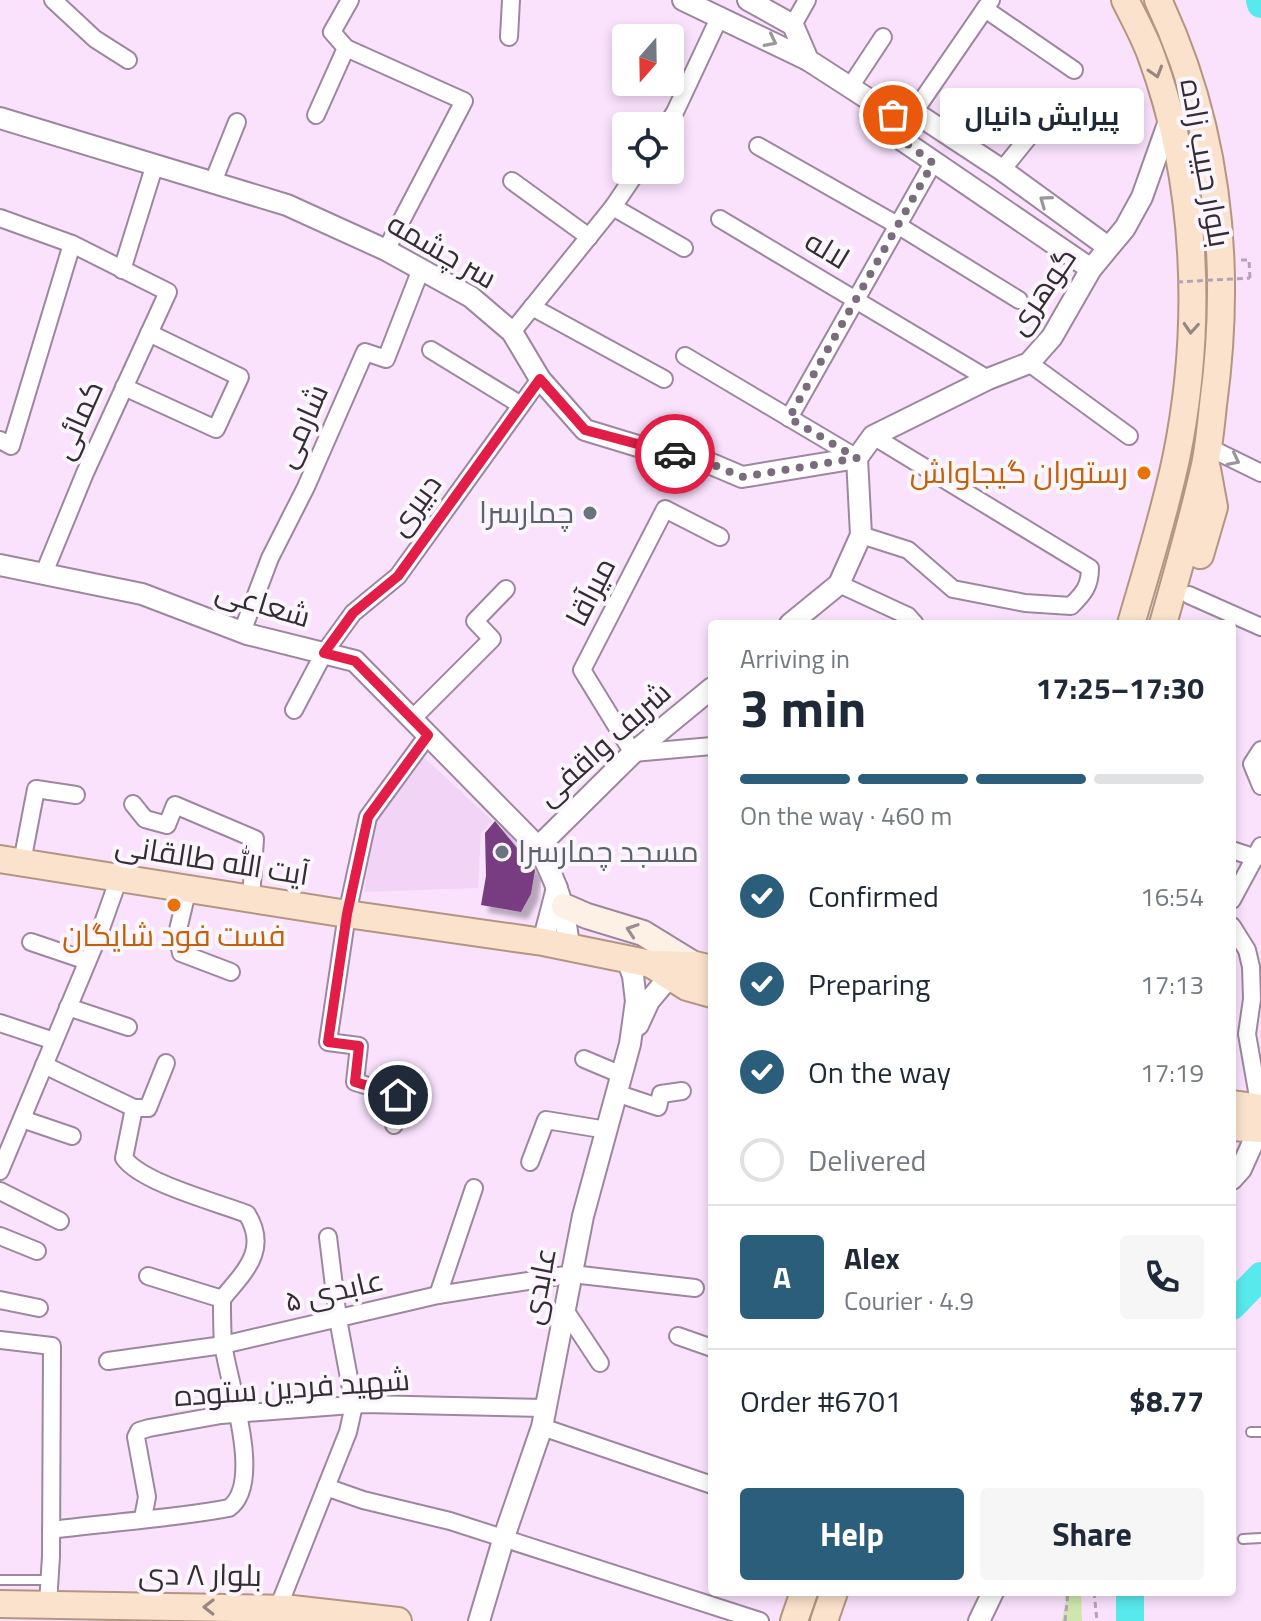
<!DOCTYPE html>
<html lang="en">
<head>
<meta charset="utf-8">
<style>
  body { margin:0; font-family:"Titillium Web",Cairo,sans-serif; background:#f6f6f7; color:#1f2937; height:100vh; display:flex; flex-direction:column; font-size:30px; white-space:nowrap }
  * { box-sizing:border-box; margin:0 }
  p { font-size:26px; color:#747a83 }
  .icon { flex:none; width:44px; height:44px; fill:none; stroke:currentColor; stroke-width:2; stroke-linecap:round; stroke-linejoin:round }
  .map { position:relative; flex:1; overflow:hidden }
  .sheet { position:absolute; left:708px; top:620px; width:528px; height:976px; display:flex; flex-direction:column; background:#fff; border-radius:8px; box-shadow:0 4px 12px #0003 }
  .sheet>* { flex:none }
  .needle { width:52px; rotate:200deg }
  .tools { position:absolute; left:612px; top:24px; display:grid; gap:16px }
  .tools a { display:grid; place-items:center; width:72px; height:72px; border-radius:8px; background:#fff; box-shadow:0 4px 12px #0003; font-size:40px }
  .pin { position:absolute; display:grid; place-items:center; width:68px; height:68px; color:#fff; margin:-34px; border:4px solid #fff; border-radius:50%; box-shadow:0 2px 8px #0007 }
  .courier { position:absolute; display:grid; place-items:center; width:80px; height:80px; margin:-40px; border:6px solid #e11d48; border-radius:50%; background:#fff; color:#222; box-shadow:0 2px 10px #0007 }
  .bubble { position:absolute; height:56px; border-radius:8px; background:#fff; box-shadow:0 4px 12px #0003; font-size:26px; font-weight:700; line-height:56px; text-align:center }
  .summary em { font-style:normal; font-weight:700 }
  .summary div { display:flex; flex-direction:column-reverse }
  .summary { display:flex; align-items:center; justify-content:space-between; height:136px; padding:0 32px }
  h1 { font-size:52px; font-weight:700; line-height:60px }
  .bar { display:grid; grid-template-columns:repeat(4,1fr); gap:12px 8px; align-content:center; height:96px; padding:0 32px }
  .bar i { height:10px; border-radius:6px; background:#e0e1e3 }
  .bar .selected { background:#2b5e7b }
  .bar p { grid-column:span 4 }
  .line { display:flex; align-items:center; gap:20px; padding:0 32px; border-top:2px solid #e0e1e3 }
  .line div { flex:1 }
  .round { display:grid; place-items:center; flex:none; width:84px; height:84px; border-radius:8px; background:#f6f6f7 }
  ol { padding:0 32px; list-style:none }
  li { display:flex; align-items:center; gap:24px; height:88px }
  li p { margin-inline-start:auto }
  li .icon { padding:8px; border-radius:50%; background:#2b5e7b; color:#fff; stroke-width:4 }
  li:last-child { color:#747a83 }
  li i { width:44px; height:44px; border:4px solid #e0e1e3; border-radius:50% }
  .action { display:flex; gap:16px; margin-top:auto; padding:16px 32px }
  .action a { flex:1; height:92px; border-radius:8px; background:#2b5e7b; color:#fff; font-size:32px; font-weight:700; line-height:92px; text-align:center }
  .action a+a { background:#f6f6f7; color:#1f2937 }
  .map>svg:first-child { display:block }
  .built { fill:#f2d5f6 }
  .green { fill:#d0e6af }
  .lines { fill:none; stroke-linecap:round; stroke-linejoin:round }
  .river { stroke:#58e9ed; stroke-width:28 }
  .building { fill:#783e80; filter:url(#shadow) }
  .service-casing { stroke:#9d879f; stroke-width:12 }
  .minor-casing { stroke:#9d879f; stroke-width:20 }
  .tertiary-casing { stroke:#9d879f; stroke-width:24 }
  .secondary-casing { stroke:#9d879f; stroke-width:28 }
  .primary-casing { stroke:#b39681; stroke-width:30 }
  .path { stroke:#b5a2b7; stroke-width:3; stroke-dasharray:6 4; stroke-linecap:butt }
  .service { stroke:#fff; stroke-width:8 }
  .minor { stroke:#fff; stroke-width:16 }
  .tertiary { stroke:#fff; stroke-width:20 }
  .secondary { stroke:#fdf1e6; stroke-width:24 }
  .primary { stroke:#fae2cc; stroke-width:26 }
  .path-bridge { stroke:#b5a2b7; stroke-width:3; stroke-dasharray:6 4; stroke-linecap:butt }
  .oneway { stroke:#9a969a }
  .oneway2 { stroke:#988781 }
  .oneway3 { stroke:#998e8e }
  .done { stroke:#7a6c7c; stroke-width:8; stroke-dasharray:0 14.4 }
  .route { stroke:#e11d48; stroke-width:10 }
  .food-dot { fill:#e8710a; stroke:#fbf6fc; stroke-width:3 }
  .worship-dot { fill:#6b7280; stroke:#fbf6fc; stroke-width:3 }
  .labels { text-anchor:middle; stroke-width:8; stroke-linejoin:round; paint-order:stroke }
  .street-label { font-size:30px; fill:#352c36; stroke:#fbf6fc }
  .food-label { font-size:30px; fill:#c56008; stroke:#fbf6fc; text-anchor:end }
  .worship-label { font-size:30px; fill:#5b616d; stroke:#fbf6fc; text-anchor:end }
</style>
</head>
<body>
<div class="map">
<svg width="1261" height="1621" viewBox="0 0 1261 1621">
  <defs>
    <filter id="shadow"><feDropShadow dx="7" dy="7" stdDeviation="2" flood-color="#0004"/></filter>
  </defs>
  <rect width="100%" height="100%" fill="#fae2fd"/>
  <path class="built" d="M421 755 493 821 481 833 478 888 364 892 376 816Z"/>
  <path class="green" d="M1063 1592H1081L1082 1621H1062L1066 1601Z"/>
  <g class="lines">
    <g class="river">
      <path d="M1260 0 1261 4"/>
      <path d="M1232 1306 1261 1276"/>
      <path d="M1130 1592V1621"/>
    </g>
  </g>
  <path class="building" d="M495 821 535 870 531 894 521 912 481 905 486 876 485 833Z"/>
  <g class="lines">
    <defs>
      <g id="service">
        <path d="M1251 1432H1261"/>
        <path d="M1243 1539 1261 1538"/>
        <path d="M0 1580H50"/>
      </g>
      <g id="minor">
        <path d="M53 0 95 39 128 60"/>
        <path d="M350 0 332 32 346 48 464 101 386 250"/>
        <path d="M985 9 1074 70"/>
        <path d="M793 25 807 0"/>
        <path d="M509 37 511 0"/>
        <path d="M850 87 883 37"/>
        <path d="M914 112 991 0"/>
        <path d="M316 115 346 48"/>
        <path d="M666 126 675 112 720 16"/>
        <path d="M758 146 899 226 1019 300"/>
        <path d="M1002 170 1044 118"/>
        <path d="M512 181 589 237"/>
        <path d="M213 182 237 122"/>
        <path d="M613 207 684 248"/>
        <path d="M0 218 72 244 168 292 85 473 44 573"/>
        <path d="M720 219 988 379"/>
        <path d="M122 270 155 164"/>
        <path d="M532 307 664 379"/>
        <path d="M512 332 613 207 638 170"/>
        <path d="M431 350 521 405"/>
        <path d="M685 356 857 458"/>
        <path d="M1029 363 1129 436"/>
        <path d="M124 387 216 429 240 377 149 333"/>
        <path d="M789 418 933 163"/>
        <path d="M0 440 11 446 72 244"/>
        <path d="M1208 447 1261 473"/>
        <path d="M861 535 908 550 953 589 1025 603 1071 606C1084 593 1090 586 1090 568L873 436"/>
        <path d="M839 584 908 616 915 624"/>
        <path d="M1189 595 1261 627"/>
        <path d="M242 632 270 558 306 487 365 352 386 359 421 269"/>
        <path d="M294 710 324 653 353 613 398 576 540 379"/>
        <path d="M413 718 492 639 475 621 506 589"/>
        <path d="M712 746 633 753 582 670 665 509 720 537"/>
        <path d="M1261 750 1252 764 1261 786"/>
        <path d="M133 804 145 819 167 825 175 805 255 839 251 899"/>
        <path d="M1232 850 1256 858"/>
        <path d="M22 862 36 789 76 795"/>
        <path d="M188 888 177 934 181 953 231 972"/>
        <path d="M1232 900 1261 846"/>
        <path d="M1232 926 1247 950 1251 967 1252 999 1247 1034 1260 1108"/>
        <path d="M31 942 87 961"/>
        <path d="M68 1007 128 1027"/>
        <path d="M0 1023 54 1041"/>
        <path d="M584 1059 622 1075"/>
        <path d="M44 1065 134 1108 124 1158C142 1183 216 1202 247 1214 269 1250 245 1271 222 1299 222 1314 222 1329 223 1343 227 1379 265 1483 229 1508 170 1519 111 1522 51 1530"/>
        <path d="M616 1093 658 1107 661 1094 682 1091"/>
        <path d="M134 1108H148L166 1063"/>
        <path d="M22 1119 72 1136"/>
        <path d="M394 1125 398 1095 355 1082 359 1046 328 1042 347 914 368 817 428 735"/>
        <path d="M530 1162 546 1120 607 1130"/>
        <path d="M0 1171 99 934 119 878"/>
        <path d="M0 1191 60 1221"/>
        <path d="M0 1236 37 1251"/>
        <path d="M148 1276 222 1299"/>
        <path d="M438 1295 474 1188"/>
        <path d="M0 1300 39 1308"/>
        <path d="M565 1310 600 1363"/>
        <path d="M678 1336 712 1348"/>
        <path d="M0 1340 52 1346 51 1556 48 1604"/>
        <path d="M108 1361 223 1345 438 1295 572 1274 695 1288"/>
        <path d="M542 1427 712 1485"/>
        <path d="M326 1487 363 1500 450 1521 760 1621"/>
        <path d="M143 1518 147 1497 136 1437 139 1431 149 1428 221 1415 365 1404 545 1408"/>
        <path d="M278 1608 348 1432 354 1405 338 1319 328 1237"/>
      </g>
      <g id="tertiary">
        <path d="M683 0 808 60 893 115 902 140 1091 269"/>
        <path d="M748 0 793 25 808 60"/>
        <path d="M893 115 914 112 1002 170 1108 247"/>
        <path d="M0 118 287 205 386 250 471 297 512 332 540 379 585 430 641 447 702 460 742 477 857 458"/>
        <path d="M857 458 873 436 988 379 1029 363 1052 337 1091 269 1125 228 1142 197 1170 118"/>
        <path d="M0 565 142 594 247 634 355 661 538 847C558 885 564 904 569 946"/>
        <path d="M790 624 839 584 861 535 857 458"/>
        <path d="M538 847 633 753 712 688"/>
        <path d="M543 942 557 888"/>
        <path d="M638 1025 649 1001 670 976"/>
        <path d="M1232 1179 1241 1169 1259 1129"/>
        <path d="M479 1621 504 1537 542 1427 583 1216 630 1044 636 1001 633 976 627 959"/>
        <path d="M979 1621 993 1592"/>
      </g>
      <path id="secondary" d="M564 906 587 916 643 933 695 965"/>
      <g id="primary">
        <path d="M1125 0C1134 18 1144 36 1151 55 1198 182 1203 328 1176 459 1164 515 1147 569 1131 624"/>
        <path d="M1158 0C1218 127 1232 266 1213 405 1211 425 1209 445 1205 465 1193 519 1178 571 1163 624"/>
        <path d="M1200 555 1214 507 1207 469"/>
        <path d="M0 859 347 914 543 942 651 964 695 965 712 969"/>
        <path d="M651 964 687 987 712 994"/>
        <path d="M1232 1104 1261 1108"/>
        <path d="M1232 1127 1261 1129"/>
        <path d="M0 1604 292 1609 398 1621"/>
        <path d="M794 1621 804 1592"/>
        <path d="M824 1621 834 1592"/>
      </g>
    </defs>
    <use href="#service" class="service-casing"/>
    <use href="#minor" class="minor-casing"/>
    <use href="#tertiary" class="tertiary-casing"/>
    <use href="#secondary" class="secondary-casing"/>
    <use href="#primary" class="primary-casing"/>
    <g class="path">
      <path d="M1241 260H1249L1250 278"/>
      <path d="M1094 1592 1097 1621"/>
      <path d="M1065 1621 1068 1592"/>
    </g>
    <use href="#service" class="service"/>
    <use href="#minor" class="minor"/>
    <use href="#tertiary" class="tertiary"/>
    <use href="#secondary" class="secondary"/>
    <use href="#primary" class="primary"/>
    <path class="path-bridge" d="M1177 282 1250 278"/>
  </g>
  <defs><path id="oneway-chevron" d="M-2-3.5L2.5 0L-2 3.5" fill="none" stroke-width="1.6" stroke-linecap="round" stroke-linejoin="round" transform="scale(2)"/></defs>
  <g class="oneway">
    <use href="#oneway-chevron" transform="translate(771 41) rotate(27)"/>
    <use href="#oneway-chevron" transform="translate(1045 201) rotate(-144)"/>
    <use href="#oneway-chevron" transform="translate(1234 460) rotate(27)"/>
  </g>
  <g class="oneway2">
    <use href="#oneway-chevron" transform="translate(1156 72) rotate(73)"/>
    <use href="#oneway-chevron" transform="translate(1191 328) rotate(94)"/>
    <use href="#oneway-chevron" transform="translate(209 1607) rotate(-179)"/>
  </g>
  <use class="oneway3" href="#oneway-chevron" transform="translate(632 930) rotate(-161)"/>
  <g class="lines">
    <path class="done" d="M675 454 702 460 742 477 857 458 789 418 933 163 902 140 893 115"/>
    <path class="route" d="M398 1095 355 1082 359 1046 328 1042 347 914 368 817 428 735 355 661 324 653 353 613 398 576 540 379 585 430 675 454"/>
  </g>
  <g class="food-dot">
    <circle cx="1144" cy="473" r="8"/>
    <circle cx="174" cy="905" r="8"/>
  </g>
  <g class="worship-dot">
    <circle cx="590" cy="513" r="8"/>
    <circle cx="502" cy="852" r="8"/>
  </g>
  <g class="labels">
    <g class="street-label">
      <text transform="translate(1205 163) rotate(80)" y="10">بلوار حبیب زاده</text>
      <text transform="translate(827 250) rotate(31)" y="10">لاله</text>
      <text transform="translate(442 251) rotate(30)" y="10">سر چشمه</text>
      <text transform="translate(1042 291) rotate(-56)" y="10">گوهری</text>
      <text transform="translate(78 420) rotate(-66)" y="10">کمائی</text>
      <text transform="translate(302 426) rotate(-66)" y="10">شارمی</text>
      <text transform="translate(415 505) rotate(-54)" y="10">دبیری</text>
      <text transform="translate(591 592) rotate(-63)" y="10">میرآقا</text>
      <text transform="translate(263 604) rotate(17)" y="10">شعاعی</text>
      <text transform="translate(604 744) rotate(-42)" y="10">شریف واقفی</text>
      <text transform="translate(212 860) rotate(9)" y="10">آیت الله طالقانی</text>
      <text transform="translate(539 1286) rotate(-79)" y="10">عابدی</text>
      <text transform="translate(334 1291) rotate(-13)" y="10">عابدی ۵</text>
      <text transform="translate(292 1388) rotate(-4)" y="10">شهید فردین ستوده</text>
      <text transform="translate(200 1575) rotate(1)" y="10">بلوار ۸ دی</text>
    </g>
    <g class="food-label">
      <text x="1128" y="483">رستوران گیجاواش</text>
      <text x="174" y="946" text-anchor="middle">فست فود شایگان</text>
    </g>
    <g class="worship-label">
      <text x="574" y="523">چمارسرا</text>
      <text x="518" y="862" text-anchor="start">مسجد چمارسرا</text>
    </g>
  </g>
</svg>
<div class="tools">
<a><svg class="needle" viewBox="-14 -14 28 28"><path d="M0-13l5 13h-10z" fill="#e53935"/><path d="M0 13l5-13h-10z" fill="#747a83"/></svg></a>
<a><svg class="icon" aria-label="locate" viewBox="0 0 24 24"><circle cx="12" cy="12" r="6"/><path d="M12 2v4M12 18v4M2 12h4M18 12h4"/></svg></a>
</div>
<div class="pin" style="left:893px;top:115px;background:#ea580c"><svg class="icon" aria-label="bag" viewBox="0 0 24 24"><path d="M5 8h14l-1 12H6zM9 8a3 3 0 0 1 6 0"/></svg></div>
<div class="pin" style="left:398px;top:1095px;background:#1f2937"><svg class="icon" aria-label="home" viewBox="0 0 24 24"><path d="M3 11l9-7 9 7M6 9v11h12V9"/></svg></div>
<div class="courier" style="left:675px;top:454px"><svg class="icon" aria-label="car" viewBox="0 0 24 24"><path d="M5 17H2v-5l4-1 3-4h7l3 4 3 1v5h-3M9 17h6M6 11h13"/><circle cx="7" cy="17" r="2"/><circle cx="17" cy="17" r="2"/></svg></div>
<div class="bubble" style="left:940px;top:88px;width:204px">پیرایش دانیال</div>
<section class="sheet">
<div class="summary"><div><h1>3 min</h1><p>Arriving in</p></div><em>17:25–17:30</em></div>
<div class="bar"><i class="selected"></i><i class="selected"></i><i class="selected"></i><i></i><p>On the way · 460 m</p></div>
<ol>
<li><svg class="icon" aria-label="check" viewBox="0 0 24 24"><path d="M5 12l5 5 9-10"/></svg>Confirmed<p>16:54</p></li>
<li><svg class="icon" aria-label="check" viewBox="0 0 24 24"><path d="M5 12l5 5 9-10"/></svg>Preparing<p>17:13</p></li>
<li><svg class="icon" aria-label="check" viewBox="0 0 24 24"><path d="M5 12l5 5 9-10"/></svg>On the way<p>17:19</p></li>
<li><i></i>Delivered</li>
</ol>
<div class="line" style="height:144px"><b class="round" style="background:#2b5e7b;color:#fff">A</b><div><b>Alex</b><p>Courier · 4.9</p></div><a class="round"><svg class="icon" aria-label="phone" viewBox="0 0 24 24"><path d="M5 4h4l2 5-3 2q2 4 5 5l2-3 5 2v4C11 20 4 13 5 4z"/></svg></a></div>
<div class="line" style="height:104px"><div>Order #6701</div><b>$8.77</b></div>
<div class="action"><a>Help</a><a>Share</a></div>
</section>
</div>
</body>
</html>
